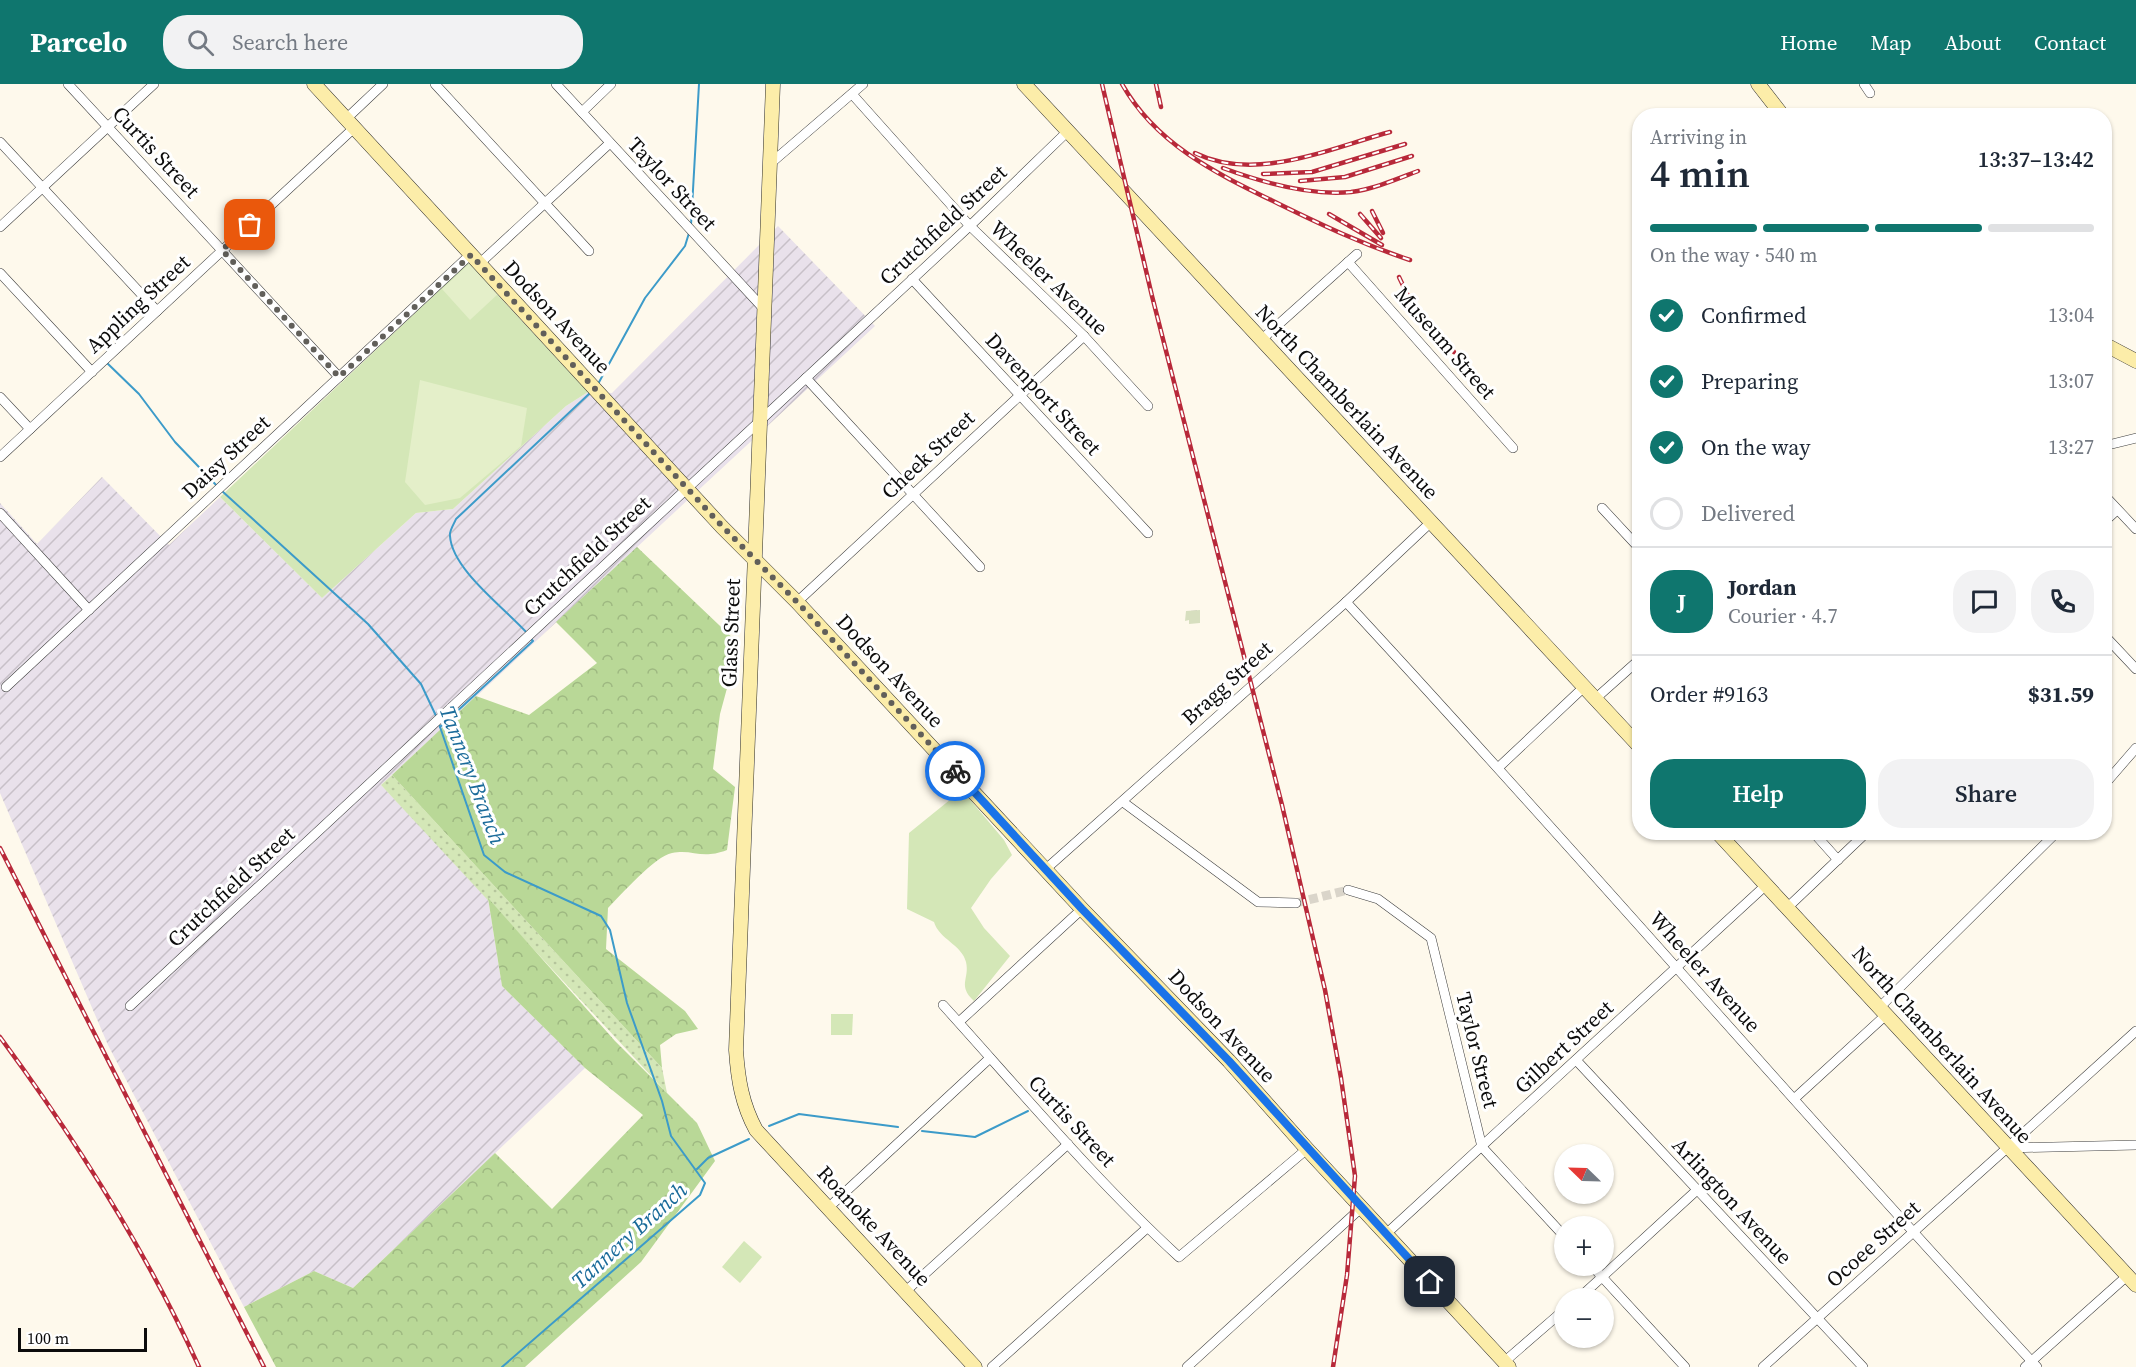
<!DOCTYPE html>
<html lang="en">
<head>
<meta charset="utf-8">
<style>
  body { margin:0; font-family:"Source Serif 4",serif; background:#f2f2f3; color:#1f2937; height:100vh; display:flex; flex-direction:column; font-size:22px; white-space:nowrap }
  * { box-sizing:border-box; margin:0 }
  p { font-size:20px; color:#747a83 }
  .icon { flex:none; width:33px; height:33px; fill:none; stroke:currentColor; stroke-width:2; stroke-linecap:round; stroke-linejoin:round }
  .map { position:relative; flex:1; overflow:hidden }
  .drawer { position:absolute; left:1632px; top:24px; width:480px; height:732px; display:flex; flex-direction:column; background:#fff; border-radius:24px; box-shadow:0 2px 4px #0004 }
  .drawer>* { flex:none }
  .needle { width:39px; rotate:293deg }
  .fabs { position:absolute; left:1554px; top:1060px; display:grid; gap:12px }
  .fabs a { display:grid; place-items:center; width:60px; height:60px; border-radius:50%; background:#fff; box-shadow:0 2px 4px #0004; font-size:30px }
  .scale { position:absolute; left:18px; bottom:15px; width:129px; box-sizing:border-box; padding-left:6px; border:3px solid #0c0c0c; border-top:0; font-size:16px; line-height:21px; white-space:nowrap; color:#0c0c0c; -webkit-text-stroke:4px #fff; paint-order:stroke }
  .pin { position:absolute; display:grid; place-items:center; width:51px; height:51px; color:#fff; margin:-26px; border-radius:12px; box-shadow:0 3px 9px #0006 }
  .courier { position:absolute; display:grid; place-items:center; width:60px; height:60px; margin:-30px; border:4px solid #1a73e8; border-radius:50%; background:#fff; color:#222; box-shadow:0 2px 8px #0007 }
  .overview em { font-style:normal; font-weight:600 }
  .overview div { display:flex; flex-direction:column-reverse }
  .overview { display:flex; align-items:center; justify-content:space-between; height:102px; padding:0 18px }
  h1 { font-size:39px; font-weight:600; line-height:45px }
  .bar { display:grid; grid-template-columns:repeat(4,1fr); gap:9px 6px; align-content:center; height:72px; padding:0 18px }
  .bar i { height:8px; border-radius:4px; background:#e0e1e3 }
  .bar .active { background:#0f766e }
  .bar p { grid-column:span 4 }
  .line { display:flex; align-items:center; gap:15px; padding:0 18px; border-top:2px solid #e0e1e3 }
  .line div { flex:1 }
  .round { display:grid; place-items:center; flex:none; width:63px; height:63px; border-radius:24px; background:#f2f2f3 }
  ol { padding:0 18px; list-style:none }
  li { display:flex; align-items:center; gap:18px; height:66px }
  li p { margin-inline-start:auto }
  li .icon { padding:6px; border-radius:50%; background:#0f766e; color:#fff; stroke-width:4 }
  li:last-child { color:#747a83 }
  li i { width:33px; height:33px; border:3px solid #e0e1e3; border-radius:50% }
  .cta { display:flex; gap:12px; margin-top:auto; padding:12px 18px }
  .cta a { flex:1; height:69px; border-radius:24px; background:#0f766e; color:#fff; font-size:24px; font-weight:600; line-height:69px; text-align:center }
  .cta a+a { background:#f2f2f3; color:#1f2937 }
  header { display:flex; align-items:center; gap:36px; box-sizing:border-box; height:84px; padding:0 30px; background:#0f766e; color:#fff }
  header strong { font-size:28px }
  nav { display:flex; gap:33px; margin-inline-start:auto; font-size:21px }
  .search { width:420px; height:54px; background:#f2f2f3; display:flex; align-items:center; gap:15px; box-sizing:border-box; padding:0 21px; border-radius:24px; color:#747a83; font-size:22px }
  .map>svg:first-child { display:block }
  .industrial { fill:url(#industrial-furrows) }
  .grass { fill:url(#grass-dots) }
  .forest { fill:url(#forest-crowns) }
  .cemetery { fill:url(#cemetery-stones) }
  .park { fill:#d4e7b7 }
  .pitch { fill:#e4efc9 }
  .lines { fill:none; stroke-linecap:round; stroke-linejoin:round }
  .stream { stroke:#3c9bc9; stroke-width:2 }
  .street-tunnel { stroke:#dad5ca; stroke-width:9; stroke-dasharray:9 4.5; stroke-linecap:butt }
  .street-casing { stroke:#3f3f3f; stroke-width:10 }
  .secondary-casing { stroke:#2e2e2e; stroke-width:15 }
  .street { stroke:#fff; stroke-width:9 }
  .secondary { stroke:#fceda9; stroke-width:14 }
  .rail-casing { stroke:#b8293a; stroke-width:4.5 }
  .rail { stroke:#fff; stroke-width:2; stroke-dasharray:7; stroke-linecap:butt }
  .done { stroke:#615f5a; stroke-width:6; stroke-dasharray:0 10.8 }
  .route { stroke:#1a73e8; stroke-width:8 }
  .labels { text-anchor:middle; stroke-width:6; stroke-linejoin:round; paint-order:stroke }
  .street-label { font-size:21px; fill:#0c0c0c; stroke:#fff }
  .water-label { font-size:22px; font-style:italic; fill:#1a6b9a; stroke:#fff }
</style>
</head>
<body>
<header>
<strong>Parcelo</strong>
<div class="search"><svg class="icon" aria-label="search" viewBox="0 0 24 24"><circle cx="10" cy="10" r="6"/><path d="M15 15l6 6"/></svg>Search here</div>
<nav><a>Home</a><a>Map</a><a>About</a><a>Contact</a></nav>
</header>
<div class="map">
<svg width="2136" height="1283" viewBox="0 0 2136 1283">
  <defs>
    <pattern id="industrial-furrows" width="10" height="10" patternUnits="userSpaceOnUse" patternTransform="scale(1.5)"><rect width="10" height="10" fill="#e9e1eb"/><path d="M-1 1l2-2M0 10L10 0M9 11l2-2" fill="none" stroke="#c7c0c8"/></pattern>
    <pattern id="grass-dots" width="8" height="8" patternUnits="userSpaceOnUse" patternTransform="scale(1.5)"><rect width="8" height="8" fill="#d4e7b7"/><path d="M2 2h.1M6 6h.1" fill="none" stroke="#b5c59c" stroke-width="1.8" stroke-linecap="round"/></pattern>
    <pattern id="forest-crowns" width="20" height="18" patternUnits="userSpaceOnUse" patternTransform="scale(1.5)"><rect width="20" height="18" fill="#b9d897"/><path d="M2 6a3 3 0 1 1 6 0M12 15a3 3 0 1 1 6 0" fill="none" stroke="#9eb881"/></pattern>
    <pattern id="cemetery-stones" width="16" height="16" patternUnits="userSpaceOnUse" patternTransform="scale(1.5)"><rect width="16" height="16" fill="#d7dfbf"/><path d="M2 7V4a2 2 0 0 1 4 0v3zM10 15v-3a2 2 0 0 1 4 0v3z" fill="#b7bea3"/></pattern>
  </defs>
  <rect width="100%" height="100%" fill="#fef9ec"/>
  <path class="industrial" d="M778 142 875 242 381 701 488 814 502 902 585 984 353 1204 314 1187 244 1223 108 961 0 709V419L37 460 102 393 169 461 220 413 322 514 416 429 453 425 566 322 588 308 612 309Z"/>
  <path class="grass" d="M392 691 662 984 667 1009 381 701Z"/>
  <g class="forest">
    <path d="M637 463 739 560 720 630 713 685 735 703 727 766C701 776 694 765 672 769 655 772 621 811 608 824L606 865 685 927 698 945 676 950 660 961 662 984 392 691 476 612 529 631 597 579 556 538Z"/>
    <path d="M488 814 615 957 697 1039 715 1077 641 1178 525 1283H276L244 1223 314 1187 353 1204 495 1069 552 1125 643 1031 585 984 502 902Z"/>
  </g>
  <path class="cemetery" d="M1200 526V539L1189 540V536L1185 537 1186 527Z"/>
  <g class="park">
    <path d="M468 179 588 308 566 322 453 425 416 429 322 514 220 413Z"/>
    <path d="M967 712 1004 756 1012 771 991 795 971 824 984 844 1010 872 974 917C957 901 970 895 966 878 962 861 939 855 934 838L907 825 909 749 951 715Z"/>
    <path d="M831 930H853L852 951H831Z"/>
    <path d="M744 1157 762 1173 740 1199 722 1183Z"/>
  </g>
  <g class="pitch">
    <path d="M470 179 498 210 470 236 442 205Z"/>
    <path d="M420 296 527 324 521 362 460 414 425 421 405 398Z"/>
  </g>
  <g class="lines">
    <g class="stream">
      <path d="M691 141 699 0"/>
      <path d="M106 278 139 310 175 358 218 403"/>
      <path d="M598 300 645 214 685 162 689 149"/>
      <path d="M222 407 368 540 421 600 437 634"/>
      <path d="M528 550C506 525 452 486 450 452 449 447 454 440 456 435L590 309"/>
      <path d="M439 640 484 771 505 788 601 832 610 846 627 919 662 1017 671 1052 705 1099 700 1111 502 1283"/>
      <path d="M440 643 533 557 531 555"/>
      <path d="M769 1042 799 1030 898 1043"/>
      <path d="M922 1047 975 1053 1028 1027"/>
      <path d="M697 1085 708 1074 749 1055"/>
    </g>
    <path class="street-tunnel" d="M1296 819 1348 806"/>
    <defs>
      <g id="street">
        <path d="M68 0 339 293"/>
        <path d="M435 0 589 167"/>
        <path d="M556 0 763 224"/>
        <path d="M1864 0 1870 9"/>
        <path d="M852 10 969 141 1084 252 1148 322"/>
        <path d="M582 28 611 0"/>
        <path d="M346 35 383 0"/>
        <path d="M0 58 157 227"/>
        <path d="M771 79 863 0"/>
        <path d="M0 143 154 0"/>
        <path d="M1348 178 1513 364"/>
        <path d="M479 180 610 59"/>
        <path d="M0 189 92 288"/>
        <path d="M912 195 1148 449"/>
        <path d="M1261 256 1357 170"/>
        <path d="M806 294 980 483"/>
        <path d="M0 313 30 345"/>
        <path d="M2104 362 2136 354"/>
        <path d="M0 373 354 44"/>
        <path d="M2104 411 2136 445"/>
        <path d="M1602 424 1640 465"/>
        <path d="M0 429 89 526"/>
        <path d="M2104 438 2117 426"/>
        <path d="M797 518 1084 252"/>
        <path d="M1346 518C1580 770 1803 1031 2037 1283"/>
        <path d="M2104 551 2136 585"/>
        <path d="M6 603 471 170"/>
        <path d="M1595 615 1640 575"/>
        <path d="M1499 683 1584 603"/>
        <path d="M2104 701 2136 664"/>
        <path d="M1123 718 1258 818 1296 819"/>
        <path d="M1813 748 1838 776"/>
        <path d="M1047 784 1346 518 1430 439"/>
        <path d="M1348 806 1378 815 1431 854 1482 1063 1564 1152"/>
        <path d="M1788 823 1867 748"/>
        <path d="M943 921C1020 1006 1094 1095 1179 1173L1307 1065"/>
        <path d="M130 922 975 137 1068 47"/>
        <path d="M1880 923 2057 748"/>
        <path d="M960 937 1082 825"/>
        <path d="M1576 976 1863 1283"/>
        <path d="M1794 1015 1887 930"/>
        <path d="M2007 1064 2136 947"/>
        <path d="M828 1124 990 974"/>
        <path d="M1386 1150 1765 802"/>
        <path d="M1592 1182 1685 1283"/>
        <path d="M907 1206 1068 1060"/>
        <path d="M1578 1215 1697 1106"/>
        <path d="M1504 1278 1564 1226"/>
        <path d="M992 1283 1147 1144"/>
        <path d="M1187 1283 1361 1124"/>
        <path d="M1763 1283 2007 1064 2136 1061"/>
        <path d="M2025 1283 2127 1192"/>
      </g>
      <g id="secondary">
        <path d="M314 0 722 443 797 518 1082 825 1229 977 1307 1065 1509 1283"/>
        <path d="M773 0 736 966C738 996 742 1020 756 1046L975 1283"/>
        <path d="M1024 0 1640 663"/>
        <path d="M1758 0 1783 32"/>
        <path d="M2104 260 2136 277"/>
        <path d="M1717 748 2136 1201"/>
      </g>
    </defs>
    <use href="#street" class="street-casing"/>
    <use href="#secondary" class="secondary-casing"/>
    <use href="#street" class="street"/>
    <use href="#secondary" class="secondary"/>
    <defs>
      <g id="rail">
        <path d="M1102 0 1152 212 1282 721 1325 906 1341 994 1355 1092 1347 1191 1333 1283"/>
        <path d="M1122 0C1157 62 1218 90 1279 120 1324 142 1362 160 1410 176"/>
        <path d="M1156 0 1161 23"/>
        <path d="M1195 69C1256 99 1330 64 1390 48"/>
        <path d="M1223 84C1261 98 1310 112 1351 108 1374 105 1397 95 1418 87"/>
        <path d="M1263 90 1312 88 1405 60"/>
        <path d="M1300 97 1345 93 1412 72"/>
        <path d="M1372 127 1383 149"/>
        <path d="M1329 130 1382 161"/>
        <path d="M1360 130 1381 154"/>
        <path d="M1399 193 1409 214 1454 268"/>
        <path d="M0 764 264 1283"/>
        <path d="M0 953C76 1056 146 1166 199 1283"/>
      </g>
    </defs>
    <use href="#rail" class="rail-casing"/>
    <use href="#rail" class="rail"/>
  </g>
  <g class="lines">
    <path class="done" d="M250 141 222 166 339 293 471 171 722 442 797 518 955 687"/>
    <path class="route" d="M955 687 1082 825 1229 977 1430 1198"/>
  </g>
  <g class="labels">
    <g class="street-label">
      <text transform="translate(156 68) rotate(47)" y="7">Curtis Street</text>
      <text transform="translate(672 100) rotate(47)" y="7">Taylor Street</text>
      <text transform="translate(943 141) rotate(-43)" y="7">Crutchfield Street</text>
      <text transform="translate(1049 194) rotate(44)" y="7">Wheeler Avenue</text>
      <text transform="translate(138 220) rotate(-43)" y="7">Appling Street</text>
      <text transform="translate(557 233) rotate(47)" y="7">Dodson Avenue</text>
      <text transform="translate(1445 259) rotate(49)" y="7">Museum Street</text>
      <text transform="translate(1043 310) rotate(47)" y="7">Davenport Street</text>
      <text transform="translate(1347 318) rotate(47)" y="7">North Chamberlain Avenue</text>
      <text transform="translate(928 371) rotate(-43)" y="7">Cheek Street</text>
      <text transform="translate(226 373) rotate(-43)" y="7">Daisy Street</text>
      <text transform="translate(587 472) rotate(-43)" y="7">Crutchfield Street</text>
      <text transform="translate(731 549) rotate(-88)" y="7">Glass Street</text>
      <text transform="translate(890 587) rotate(47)" y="7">Dodson Avenue</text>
      <text transform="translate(1227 599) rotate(-42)" y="7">Bragg Street</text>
      <text transform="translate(231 803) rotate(-43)" y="7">Crutchfield Street</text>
      <text transform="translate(1705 888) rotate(48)" y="7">Wheeler Avenue</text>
      <text transform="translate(1222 942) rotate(47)" y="7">Dodson Avenue</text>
      <text transform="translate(1942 961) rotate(48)" y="7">North Chamberlain Avenue</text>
      <text transform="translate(1564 963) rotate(-43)" y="7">Gilbert Street</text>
      <text transform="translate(1477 966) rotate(76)" y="7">Taylor Street</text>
      <text transform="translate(1072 1037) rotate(47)" y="7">Curtis Street</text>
      <text transform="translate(1732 1117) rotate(47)" y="7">Arlington Avenue</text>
      <text transform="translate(874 1142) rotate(47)" y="7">Roanoke Avenue</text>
      <text transform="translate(1873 1160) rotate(-42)" y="7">Ocoee Street</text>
    </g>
    <g class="water-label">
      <text transform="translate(473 691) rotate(69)" y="8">Tannery Branch</text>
      <text transform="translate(629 1151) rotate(-42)" y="8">Tannery Branch</text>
    </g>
  </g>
</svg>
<div class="fabs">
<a><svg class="needle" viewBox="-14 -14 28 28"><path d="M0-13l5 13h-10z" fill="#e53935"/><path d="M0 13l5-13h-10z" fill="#747a83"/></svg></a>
<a>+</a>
<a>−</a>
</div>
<div class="scale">100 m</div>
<div class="pin" style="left:250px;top:141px;background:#ea580c"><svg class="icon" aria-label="bag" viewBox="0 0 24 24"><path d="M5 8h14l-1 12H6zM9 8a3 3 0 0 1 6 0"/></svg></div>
<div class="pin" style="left:1430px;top:1198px;background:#1f2937"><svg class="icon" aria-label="home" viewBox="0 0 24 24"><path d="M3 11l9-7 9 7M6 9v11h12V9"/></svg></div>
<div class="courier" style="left:955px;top:687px"><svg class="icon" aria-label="bike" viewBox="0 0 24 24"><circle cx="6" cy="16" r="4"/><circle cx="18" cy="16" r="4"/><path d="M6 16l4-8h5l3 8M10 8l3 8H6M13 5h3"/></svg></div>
<section class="drawer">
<div class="overview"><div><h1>4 min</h1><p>Arriving in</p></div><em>13:37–13:42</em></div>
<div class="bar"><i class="active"></i><i class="active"></i><i class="active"></i><i></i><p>On the way · 540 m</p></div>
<ol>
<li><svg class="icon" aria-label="check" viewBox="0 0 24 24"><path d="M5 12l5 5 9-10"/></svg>Confirmed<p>13:04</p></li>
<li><svg class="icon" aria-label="check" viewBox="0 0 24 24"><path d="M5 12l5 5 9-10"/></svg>Preparing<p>13:07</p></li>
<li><svg class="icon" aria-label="check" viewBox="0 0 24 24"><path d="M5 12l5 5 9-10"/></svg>On the way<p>13:27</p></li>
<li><i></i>Delivered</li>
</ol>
<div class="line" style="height:108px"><b class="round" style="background:#0f766e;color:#fff">J</b><div><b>Jordan</b><p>Courier · 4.7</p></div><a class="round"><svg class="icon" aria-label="chat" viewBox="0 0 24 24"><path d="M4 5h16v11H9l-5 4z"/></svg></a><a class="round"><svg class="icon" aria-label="phone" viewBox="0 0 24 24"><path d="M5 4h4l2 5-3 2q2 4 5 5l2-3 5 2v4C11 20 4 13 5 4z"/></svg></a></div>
<div class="line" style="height:78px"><div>Order #9163</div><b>$31.59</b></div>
<div class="cta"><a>Help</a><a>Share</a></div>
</section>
</div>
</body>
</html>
